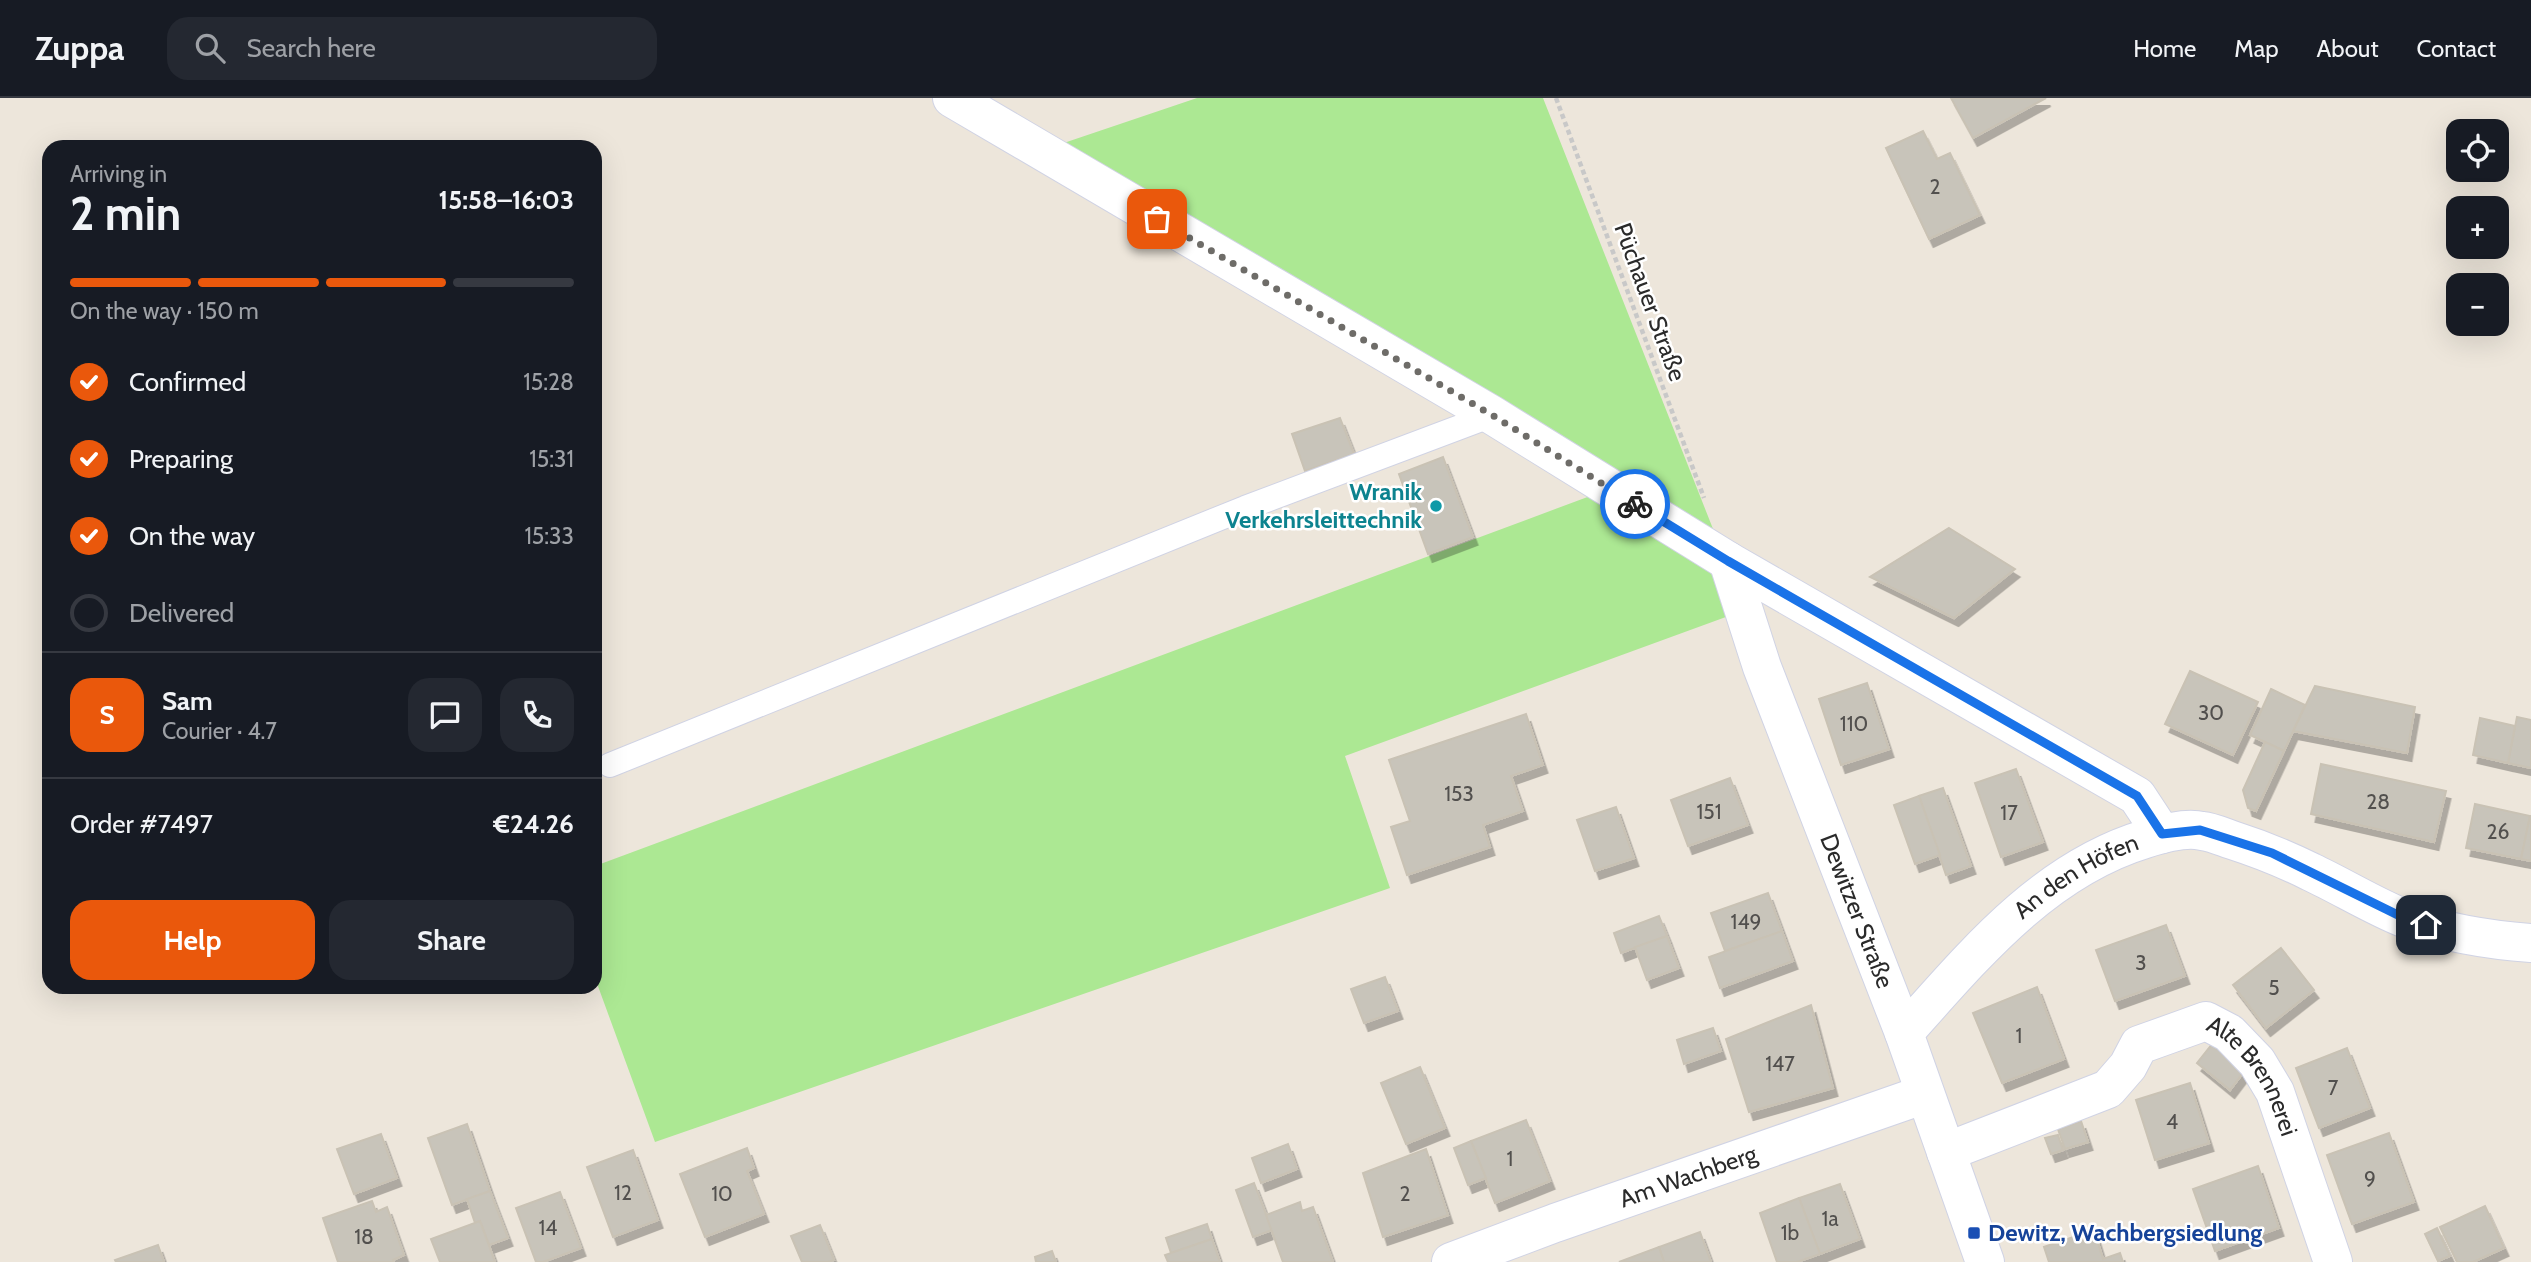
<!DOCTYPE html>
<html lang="en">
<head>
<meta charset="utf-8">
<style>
  body { margin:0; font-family:Cabin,sans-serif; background:#242831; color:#f1f3f6; height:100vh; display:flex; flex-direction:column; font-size:26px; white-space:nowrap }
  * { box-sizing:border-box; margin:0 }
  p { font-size:23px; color:#9ea1a6 }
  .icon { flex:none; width:38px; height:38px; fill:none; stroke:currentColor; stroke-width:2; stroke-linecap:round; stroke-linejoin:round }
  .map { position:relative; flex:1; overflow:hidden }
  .drawer { position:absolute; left:42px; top:42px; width:560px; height:854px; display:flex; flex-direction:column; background:#171b24; border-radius:21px; box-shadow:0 7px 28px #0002 }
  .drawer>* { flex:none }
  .controls { position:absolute; left:2446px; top:21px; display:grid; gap:14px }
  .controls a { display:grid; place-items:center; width:63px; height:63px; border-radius:14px; background:#171b24; box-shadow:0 7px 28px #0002; font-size:35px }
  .pin { position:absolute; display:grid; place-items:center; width:60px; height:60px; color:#fff; margin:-30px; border-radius:14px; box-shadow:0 4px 10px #0006 }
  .courier { position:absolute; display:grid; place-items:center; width:70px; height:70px; margin:-35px; border:5px solid #1a73e8; border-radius:50%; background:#fff; color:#222; box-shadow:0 2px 9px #0007 }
  .head em { font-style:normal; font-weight:800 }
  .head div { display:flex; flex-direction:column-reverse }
  .head { display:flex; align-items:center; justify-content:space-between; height:119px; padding:0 28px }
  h1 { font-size:46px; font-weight:800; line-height:52px }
  .bar { display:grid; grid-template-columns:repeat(4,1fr); gap:10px 7px; align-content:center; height:84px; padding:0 28px }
  .bar i { height:9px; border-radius:5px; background:#363941 }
  .bar .current { background:#ea580c }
  .bar p { grid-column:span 4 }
  .line { display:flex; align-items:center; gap:18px; padding:0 28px; border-top:2px solid #363941 }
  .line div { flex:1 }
  .round { display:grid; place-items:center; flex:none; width:74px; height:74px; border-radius:21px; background:#242831 }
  ol { padding:0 28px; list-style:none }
  li { display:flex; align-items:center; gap:21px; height:77px }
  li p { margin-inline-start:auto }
  li .icon { padding:7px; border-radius:50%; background:#ea580c; color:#fff; stroke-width:4 }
  li:last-child { color:#9ea1a6 }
  li i { width:38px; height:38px; border:4px solid #363941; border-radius:50% }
  .cta { display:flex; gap:14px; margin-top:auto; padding:14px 28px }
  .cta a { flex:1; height:80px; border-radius:21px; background:#ea580c; color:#fff; font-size:28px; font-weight:800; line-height:80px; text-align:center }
  .cta a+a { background:#242831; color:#f1f3f6 }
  header { display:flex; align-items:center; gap:42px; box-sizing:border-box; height:98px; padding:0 35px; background:#171b24; border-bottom:2px solid #363941 }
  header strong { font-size:33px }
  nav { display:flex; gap:38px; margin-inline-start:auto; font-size:24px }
  .search { width:490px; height:63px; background:#242831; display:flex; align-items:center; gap:18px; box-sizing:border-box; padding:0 24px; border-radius:21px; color:#9ea1a6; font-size:26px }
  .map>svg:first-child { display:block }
  .green { fill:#ace893 }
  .building { fill:#c8c4ba; stroke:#c9c2b4; stroke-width:2; filter:url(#shadow) }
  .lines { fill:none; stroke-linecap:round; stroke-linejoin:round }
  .lane-casing { stroke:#d0d3e4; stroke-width:26 }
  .street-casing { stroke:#d0d3e4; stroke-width:40 }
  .secondary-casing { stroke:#d0d3e4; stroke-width:40 }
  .path { stroke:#c8c8c8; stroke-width:4.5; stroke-dasharray:5 3.5; stroke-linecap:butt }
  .lane { stroke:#fff; stroke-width:24 }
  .street { stroke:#fff; stroke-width:38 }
  .secondary { stroke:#fff; stroke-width:38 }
  .done { stroke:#6e6c68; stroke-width:7; stroke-dasharray:0 12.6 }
  .route { stroke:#1a73e8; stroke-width:9 }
  .culture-dot { fill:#0f9aa8; stroke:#fff; stroke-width:2.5 }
  .transit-dot { fill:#1a4fb4; stroke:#fff; stroke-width:2.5 }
  .labels { text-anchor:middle; stroke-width:5; stroke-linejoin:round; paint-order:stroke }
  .number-label { font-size:21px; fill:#52504e }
  .street-label { font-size:24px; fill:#2a2a2a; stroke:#fff }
  .culture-label { font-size:24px; font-weight:bold; fill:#0d838f; stroke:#fff; text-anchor:end }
  .transit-label { font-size:24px; font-weight:bold; fill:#164399; stroke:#fff; text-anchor:start }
</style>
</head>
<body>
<header>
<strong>Zuppa</strong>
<div class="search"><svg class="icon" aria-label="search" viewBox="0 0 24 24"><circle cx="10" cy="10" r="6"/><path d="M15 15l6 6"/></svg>Search here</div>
<nav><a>Home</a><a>Map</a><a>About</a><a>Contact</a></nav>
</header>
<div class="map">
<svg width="2531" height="1164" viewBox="0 0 2531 1164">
  <defs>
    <filter id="shadow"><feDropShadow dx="4.5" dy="8" stdDeviation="0" flood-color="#0004"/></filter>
  </defs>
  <rect width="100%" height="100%" fill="#ede6db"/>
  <path class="green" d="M1197 0H1543L1745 512 1345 658 1390 790 655 1044 595 880V768L1601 394 1043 52Z"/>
  <g class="building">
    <path d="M1951 0H2046L1973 40Z"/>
    <path d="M1923 33 1937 61 1950 55 1980 117 1929 141 1886 50Z"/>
    <path d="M1340 320 1354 356 1305 373 1292 336Z"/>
    <path d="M1443 359 1473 439 1428 456 1399 376Z"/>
    <path d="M1949 430 2015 471 1954 520 1870 479Z"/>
    <path d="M2190 573 2258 604 2233 657 2165 626Z"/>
    <path d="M1867 585 1889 651 1841 667 1819 601Z"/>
    <path d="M2315 588 2415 609 2407 655 2293 633Z"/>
    <path d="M2271 591 2305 607 2284 653 2250 637Z"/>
    <path d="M1526 616 1543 667 1511 678 1523 713 1483 727 1490 749 1407 777 1391 729 1410 723 1389 662Z"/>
    <path d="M2517 619 2531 622V670L2508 665Z"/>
    <path d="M2480 620 2515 628 2508 665 2473 657Z"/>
    <path d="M2265 644 2284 653 2256 713 2248 710 2243 692Z"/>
    <path d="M2321 666 2446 693 2434 744 2311 716Z"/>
    <path d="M2016 671 2043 744 2001 759 1975 685Z"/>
    <path d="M1730 680 1748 727 1688 748 1671 702Z"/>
    <path d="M1943 690 1971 768 1946 777 1919 698Z"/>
    <path d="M1919 698 1940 757 1915 766 1894 707Z"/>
    <path d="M2475 706 2530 718 2521 761 2466 750Z"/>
    <path d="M1616 709 1634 760 1595 773 1577 722Z"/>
    <path d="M2530 718H2531V763L2521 761Z"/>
    <path d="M1768 795 1782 833 1725 853 1711 815Z"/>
    <path d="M1659 818 1667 838 1621 855 1614 835Z"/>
    <path d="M2166 827 2185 878 2115 903 2096 852Z"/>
    <path d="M1782 833 1793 863 1720 890 1709 859Z"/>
    <path d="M1667 838 1679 870 1647 882 1635 849Z"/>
    <path d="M2281 850 2314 892 2266 930 2233 887Z"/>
    <path d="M1385 879 1398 913 1364 925 1351 891Z"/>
    <path d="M2037 889 2064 961 2002 985 1973 915Z"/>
    <path d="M1811 907 1833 990 1749 1014 1726 941Z"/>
    <path d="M1713 930 1721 953 1684 966 1677 942Z"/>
    <path d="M2213 945 2246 971 2230 992 2197 965Z"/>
    <path d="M2347 950 2370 1010 2319 1030 2296 970Z"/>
    <path d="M1420 969 1445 1030 1406 1046 1381 985Z"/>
    <path d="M2190 985 2209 1045 2155 1062 2136 1002Z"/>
    <path d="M1526 1022 1550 1083 1495 1105 1471 1043Z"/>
    <path d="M2081 1023 2088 1044 2065 1051 2058 1031Z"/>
    <path d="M467 1026 490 1093 452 1107 428 1040Z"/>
    <path d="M2389 1035 2414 1104 2352 1126 2327 1057Z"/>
    <path d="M381 1036 397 1080 354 1096 337 1051Z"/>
    <path d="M2058 1037 2063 1052 2051 1056 2045 1040Z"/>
    <path d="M1471 1043 1486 1080 1468 1087 1454 1050Z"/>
    <path d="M1288 1046 1297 1071 1261 1085 1252 1060Z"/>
    <path d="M747 1050 754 1070 747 1073 764 1116 705 1139 680 1076Z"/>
    <path d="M1426 1051 1448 1117 1383 1139 1363 1075Z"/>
    <path d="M633 1052 658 1122 613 1139 587 1069Z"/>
    <path d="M2258 1068 2279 1130 2215 1153 2193 1091Z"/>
    <path d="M1254 1085 1272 1132 1253 1139 1236 1092Z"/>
    <path d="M1840 1086 1860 1141 1820 1156 1799 1100Z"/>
    <path d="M490 1093 508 1140 489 1147 480 1123 475 1125 467 1101Z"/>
    <path d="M560 1094 581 1150 543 1164H536L516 1110Z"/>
    <path d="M1799 1100 1820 1156 1797 1164H1777L1760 1115Z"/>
    <path d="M372 1103 376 1114 387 1109 404 1157 393 1162 394 1164H338L323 1120Z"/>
    <path d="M1300 1104 1302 1113 1313 1109 1333 1164H1283L1266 1117Z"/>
    <path d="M2485 1108 2504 1150 2473 1164H2457L2440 1129Z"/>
    <path d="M480 1123 495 1164H440L431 1141Z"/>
    <path d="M1207 1126 1212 1141 1171 1155 1166 1140Z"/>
    <path d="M820 1127 834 1162 828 1164H802L791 1138Z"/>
    <path d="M2437 1130 2450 1158 2438 1163 2425 1136Z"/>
    <path d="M2094 1132 2103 1161 2120 1155 2123 1164H2049L2044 1149Z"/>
    <path d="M1700 1134 1711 1164H1664L1659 1149Z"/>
    <path d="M1212 1141 1220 1164H1168L1165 1157Z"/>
    <path d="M158 1147 164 1164H116L115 1162Z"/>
    <path d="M1659 1149 1664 1164H1619Z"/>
    <path d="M1052 1153 1056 1164H1036L1035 1159Z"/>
  </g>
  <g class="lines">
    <defs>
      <path id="lane" d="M610 667 1245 410 1492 317"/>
      <g id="street">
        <path d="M952 0 1492 317 1728 463 2137 698 2162 736"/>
        <path id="s1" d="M1728 463 1762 569 1904 935"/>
        <path id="s2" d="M1946 1054 2108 991 2128 968 2139 947 2206 923 2229 935 2257 964 2275 994 2333 1164"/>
        <path id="s3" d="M1451 1164 1555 1125 1925 996"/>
      </g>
      <g id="secondary">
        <path id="s4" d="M1985 1164 1904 935C1973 858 2043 772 2145 741 2161 736 2185 729 2202 733 2212 734 2223 739 2232 742 2260 751 2285 761 2311 774 2341 788 2377 810 2406 821 2447 835 2488 842 2531 845"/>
      </g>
    </defs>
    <use href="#lane" class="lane-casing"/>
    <use href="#street" class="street-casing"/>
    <use href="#secondary" class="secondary-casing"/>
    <path class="path" d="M1556 0 1704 400"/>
    <use href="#lane" class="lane"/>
    <use href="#street" class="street"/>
    <use href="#secondary" class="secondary"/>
  </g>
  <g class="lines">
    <path class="done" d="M1157 121 1492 317 1635 406"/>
    <path class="route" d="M1635 406 1728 463 2137 698 2162 736 2200 732 2272 755 2404 820 2426 827"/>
  </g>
  <circle class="culture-dot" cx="1436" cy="408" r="7"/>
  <rect class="transit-dot" x="1967" y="1128" width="14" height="14" rx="3.5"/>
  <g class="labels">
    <g class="number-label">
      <text x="1935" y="96">2</text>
      <text x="2211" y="622">30</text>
      <text x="1854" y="633">110</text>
      <text x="1459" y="703">153</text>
      <text x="2378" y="711">28</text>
      <text x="1709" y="721">151</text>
      <text x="2009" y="722">17</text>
      <text x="2498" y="741">26</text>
      <text x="1746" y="831">149</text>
      <text x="2141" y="872">3</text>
      <text x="2274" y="897">5</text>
      <text x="2019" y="945">1</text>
      <text x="1780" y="973">147</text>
      <text x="2333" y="997">7</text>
      <text x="2172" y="1031">4</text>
      <text x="1510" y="1068">1</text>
      <text x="2370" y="1088">9</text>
      <text x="623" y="1102">12</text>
      <text x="722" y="1103">10</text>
      <text x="1405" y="1103">2</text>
      <text x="1830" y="1128">1a</text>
      <text x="548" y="1137">14</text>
      <text x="1790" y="1142">1b</text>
      <text x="364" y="1146">18</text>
    </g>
    <g class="street-label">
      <text transform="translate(1650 204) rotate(70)" y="8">Püchauer Straße</text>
      <text dy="8" stroke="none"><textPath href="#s4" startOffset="478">An den Höfen</textPath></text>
      <text dy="8" stroke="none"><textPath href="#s1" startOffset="373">Dewitzer Straße</textPath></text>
      <text dy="8" stroke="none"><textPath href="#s2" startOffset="374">Alte Brennerei</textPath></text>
      <text dy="8" stroke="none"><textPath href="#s3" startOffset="252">Am Wachberg</textPath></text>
    </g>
    <g class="culture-label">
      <text x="1422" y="402">Wranik<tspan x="1422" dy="28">Verkehrsleittechnik</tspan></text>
    </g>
    <g class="transit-label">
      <text x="1988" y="1143">Dewitz, Wachbergsiedlung</text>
    </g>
  </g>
</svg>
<div class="controls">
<a><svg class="icon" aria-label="locate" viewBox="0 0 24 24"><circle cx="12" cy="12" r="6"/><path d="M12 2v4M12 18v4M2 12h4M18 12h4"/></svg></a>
<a>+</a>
<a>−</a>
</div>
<div class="pin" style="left:1157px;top:121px;background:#ea580c"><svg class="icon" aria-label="bag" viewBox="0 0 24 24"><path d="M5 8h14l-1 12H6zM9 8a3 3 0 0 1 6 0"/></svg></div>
<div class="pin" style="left:2426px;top:827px;background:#1f2937"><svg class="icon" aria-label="home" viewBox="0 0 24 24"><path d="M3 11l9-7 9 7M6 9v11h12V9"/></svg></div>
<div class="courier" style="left:1635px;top:406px"><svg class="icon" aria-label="bike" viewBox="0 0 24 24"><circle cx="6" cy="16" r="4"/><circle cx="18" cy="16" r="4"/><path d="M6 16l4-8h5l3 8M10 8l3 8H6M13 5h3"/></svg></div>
<section class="drawer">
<div class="head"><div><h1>2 min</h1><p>Arriving in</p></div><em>15:58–16:03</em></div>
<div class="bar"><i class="current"></i><i class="current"></i><i class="current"></i><i></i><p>On the way · 150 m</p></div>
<ol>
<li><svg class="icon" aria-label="check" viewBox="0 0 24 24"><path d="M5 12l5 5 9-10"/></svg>Confirmed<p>15:28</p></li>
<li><svg class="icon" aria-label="check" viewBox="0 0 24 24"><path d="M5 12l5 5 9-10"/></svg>Preparing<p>15:31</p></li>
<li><svg class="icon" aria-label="check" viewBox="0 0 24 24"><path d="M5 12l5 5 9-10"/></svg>On the way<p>15:33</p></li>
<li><i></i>Delivered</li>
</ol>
<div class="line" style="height:126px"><b class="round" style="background:#ea580c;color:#fff">S</b><div><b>Sam</b><p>Courier · 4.7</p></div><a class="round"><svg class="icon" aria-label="chat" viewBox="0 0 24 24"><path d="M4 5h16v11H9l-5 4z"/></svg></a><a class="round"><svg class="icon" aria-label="phone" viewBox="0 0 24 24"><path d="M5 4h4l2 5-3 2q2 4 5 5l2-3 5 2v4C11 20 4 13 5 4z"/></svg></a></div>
<div class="line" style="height:91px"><div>Order #7497</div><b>€24.26</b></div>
<div class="cta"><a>Help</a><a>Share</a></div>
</section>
</div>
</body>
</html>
